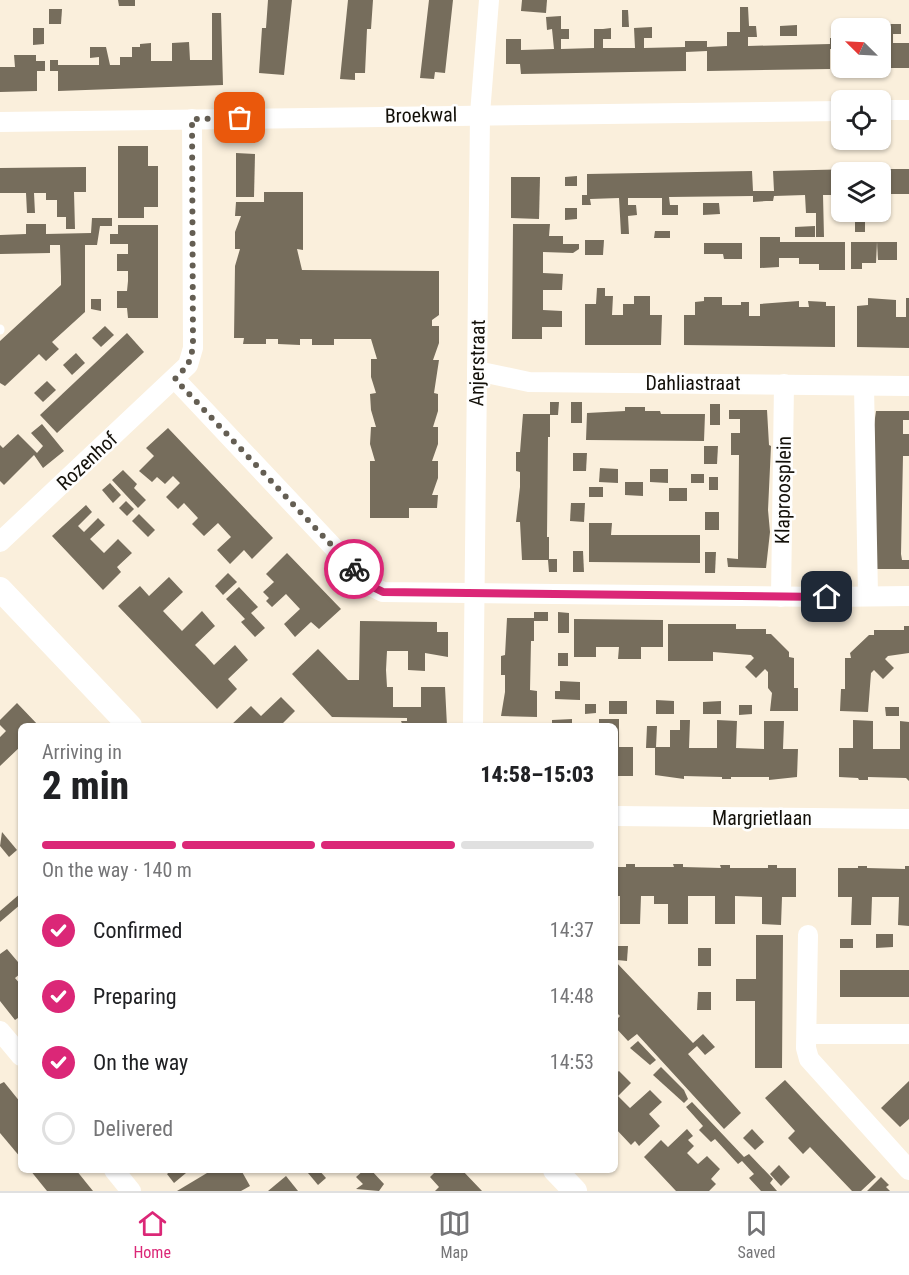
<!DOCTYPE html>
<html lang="en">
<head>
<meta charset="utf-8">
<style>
  body { margin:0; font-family:"Roboto Condensed",sans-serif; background:#f6f6f6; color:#202124; height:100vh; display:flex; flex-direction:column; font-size:22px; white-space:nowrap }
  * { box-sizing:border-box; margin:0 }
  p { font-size:20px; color:#757577 }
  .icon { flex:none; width:33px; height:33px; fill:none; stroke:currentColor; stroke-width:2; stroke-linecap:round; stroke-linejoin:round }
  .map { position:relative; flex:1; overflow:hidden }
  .side { position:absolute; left:18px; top:723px; width:600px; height:450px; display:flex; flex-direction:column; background:#fff; border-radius:9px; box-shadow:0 2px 4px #0004 }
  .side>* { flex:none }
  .needle { width:39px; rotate:294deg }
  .buttons { position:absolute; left:831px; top:18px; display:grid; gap:12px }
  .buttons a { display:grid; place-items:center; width:60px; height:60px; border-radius:9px; background:#fff; box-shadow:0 2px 4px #0004; font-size:30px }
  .pin { position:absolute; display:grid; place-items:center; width:51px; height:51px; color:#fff; margin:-26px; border-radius:12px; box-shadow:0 3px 9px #0006 }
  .courier { position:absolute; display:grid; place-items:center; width:60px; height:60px; margin:-30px; border:4px solid #db2777; border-radius:50%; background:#fff; color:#222; box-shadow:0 2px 8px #0007 }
  .headline em { font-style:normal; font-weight:800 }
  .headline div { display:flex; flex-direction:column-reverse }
  .headline { display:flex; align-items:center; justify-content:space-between; height:102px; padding:0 24px }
  h1 { font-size:39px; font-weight:800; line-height:45px }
  .bar { display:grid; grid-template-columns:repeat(4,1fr); gap:9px 6px; align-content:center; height:72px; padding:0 24px }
  .bar i { height:8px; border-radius:4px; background:#e0e0e0 }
  .bar .active { background:#db2777 }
  .bar p { grid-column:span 4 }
  ol { padding:0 24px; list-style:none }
  li { display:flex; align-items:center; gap:18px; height:66px }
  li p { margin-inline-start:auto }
  li .icon { padding:6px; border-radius:50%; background:#db2777; color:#fff; stroke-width:4 }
  li:last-child { color:#757577 }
  li i { width:33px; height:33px; border:3px solid #e0e0e0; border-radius:50% }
  .tabs { display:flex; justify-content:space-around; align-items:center; height:84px; border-top:2px solid #e0e0e0; background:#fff; font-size:16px; color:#757577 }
  .tabs a { display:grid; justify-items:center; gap:3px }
  .tabs .active { color:#db2777 }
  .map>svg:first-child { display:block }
  .building { fill:#766d5c }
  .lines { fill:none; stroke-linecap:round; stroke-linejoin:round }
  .service { stroke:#fff; stroke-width:9 }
  .minor { stroke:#fff; stroke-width:20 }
  .tertiary { stroke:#fff; stroke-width:24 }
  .done { stroke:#645e53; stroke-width:6; stroke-dasharray:0 10.8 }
  .route { stroke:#db2777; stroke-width:8 }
  .labels { text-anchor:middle; stroke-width:5; stroke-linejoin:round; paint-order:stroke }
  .street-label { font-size:20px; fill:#131009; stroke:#fefefe }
</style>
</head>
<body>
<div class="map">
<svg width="909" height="1191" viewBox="0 0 909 1191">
  <rect width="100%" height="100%" fill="#faefdc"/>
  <g class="building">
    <path d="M118 0H135V6H119Z"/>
    <path d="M268 0H292L284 75 259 73 262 28H266Z"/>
    <path d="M348 0H373L371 29H367L365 73H355V80L340 79Z"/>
    <path d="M429 0H453L445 73 435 72 434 79 420 78Z"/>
    <path d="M522 0H547L546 13 521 11Z"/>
    <path d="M740 7H748L749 26H756L757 37H748V46L830 44V38H842V49H830V69L707 71V51L686 52V71L521 74 520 64H506V39H521V50L554 49 552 29 547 30 546 17 561 16V29H569V39H561V49L594 48V29H603L611 28V39H603V48H635L634 28 652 27V38H644V48L685 47V41H707V47L727 46V32H740Z"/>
    <path d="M49 9H62L61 24H49Z"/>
    <path d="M622 10H628L629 27H622Z"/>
    <path d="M212 13H221L223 85 58 91V71H50V60H58V65H99V57L90 58V47H106L110 65H120V57H132V47H140V44L151 43V61H172V43L189 42 190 60H212Z"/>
    <path d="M884 24H901V34H893V43H909V68H880V34H885Z"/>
    <path d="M797 25V36H780V26Z"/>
    <path d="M33 28H44V44L33 45Z"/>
    <path d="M14 55H36V61H45V71H37V91L0 92V67H15Z"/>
    <path d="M118 146H148V166H158V207H144V218H118Z"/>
    <path d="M236 153 255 154 254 197H236Z"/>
    <path d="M86 167V192H74L75 229H66V217H57V200H46V193H34L35 213H27L26 193H0V168Z"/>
    <path d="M856 169V172H842V195H823L824 237H816V213H806L805 195 774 196 773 201H766L753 202V196L669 197 670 205H678V215H662V198H628V205H636L637 215 628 216 629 234H621L619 198 590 199 591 205H582V195H587V174L752 171 753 191H774L773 171Z"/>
    <path d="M877 169H909V194H880V172H877Z"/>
    <path d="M577 176V186H565V177Z"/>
    <path d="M511 177H540L539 219 511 218Z"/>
    <path d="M264 192H303V250L297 249 302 270 439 271V315L432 320V326H439V343L433 360H439L434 393 438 394V411L433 427H438V444L432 461H438V478L432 495H438L437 508H409V518H370V461H375L370 444 371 427H376L371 410 370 394 376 393 371 377V359H377L371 339H334V345H312V339H300V345L278 344V339H266V344H243L244 338H234L235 266 240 249H235V232L241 216H235L236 202H264Z"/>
    <path d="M703 203H719L720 214 703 215Z"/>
    <path d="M565 208H577V219L565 220Z"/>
    <rect x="855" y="212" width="10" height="20"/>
    <path d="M92 218H112V226H100L97 245H85V312L52 342 59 349 46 361 39 354 5 386 0 383V341L61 285V276L60 245H50V253L0 254V235L26 234V224H46V234L91 233Z"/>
    <path d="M513 224H550L549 236H563V244H579V249L573 253 543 252V273L563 274 562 290H543V310L562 311V327H542V339H512Z"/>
    <path d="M118 225H158V318H128L127 308H117V291H127L128 281V271H117V254H128V244H110V234H118Z"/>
    <path d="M815 226V237H795V227Z"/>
    <path d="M655 231H670V238H654Z"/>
    <path d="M760 237H780V242H845V270H819V264H799V258H779V267L760 268Z"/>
    <path d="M585 240H604L603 255H585Z"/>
    <path d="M851 242H877L876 263H862V269H851Z"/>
    <path d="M877 242H897V260H878Z"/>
    <path d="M704 243H742V259H724L723 254H704Z"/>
    <path d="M597 288H605V296H613L612 315H623V304H634V296H650V315H662L661 345H585V304H596Z"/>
    <path d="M704 297H722V305H741V302H749V316H760V304L799 301V307H809L808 301 826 302V306H835V347L684 345V315H695V302L704 301Z"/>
    <path d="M868 298 896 300V317H906V298H909V348L857 347V306L868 305Z"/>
    <path d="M91 299H101V311L91 309Z"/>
    <path d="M105 326 114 335 101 347 92 338Z"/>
    <path d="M127 333 144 352 57 433 40 415Z"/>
    <path d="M76 353 85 363 72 375 63 365Z"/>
    <path d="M47 381 56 390 43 402 34 393Z"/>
    <path d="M550 402H559L558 415H550V437H548L547 537H549V559H557V572H549L548 560H522L520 522H516L520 487V472L516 471V452H520L523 414H550Z"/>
    <rect x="571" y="402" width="11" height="21"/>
    <rect x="710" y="404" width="10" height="21"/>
    <path d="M625 407H645V411H660L661 414H705L704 441 586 440 587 413 625 411Z"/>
    <path d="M729 410H767L769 445 771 446 768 510 770 532 766 568 728 567 727 558 738 559 739 455H731V433H740V419H729Z"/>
    <path d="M876 411H909V420H903V434H909V456H903L901 554 902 560H909V569H875L874 425Z"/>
    <path d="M42 424 64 451 43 468 34 455 4 485 0 481V445L3 448 18 434 37 453 43 446 31 433Z"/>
    <path d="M168 428 273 538 252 559 244 550 230 564 217 550 231 537 218 523 204 536 192 524 198 518 184 503 178 509 166 497 180 483 173 476 165 484 157 477 152 482 139 471 154 456 146 448Z"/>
    <path d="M704 446H718L717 464H704Z"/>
    <path d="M573 453H587L586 471H573Z"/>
    <path d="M600 468 618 469V483L599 482Z"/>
    <path d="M650 469H668V483L650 482Z"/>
    <path d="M123 470 137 484 134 488 146 500 138 508 112 480Z"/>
    <rect x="691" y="474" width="13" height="9"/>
    <rect x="709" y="477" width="9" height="13"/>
    <path d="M625 482H643V496L625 495Z"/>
    <path d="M110 483 121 495 113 503 102 490Z"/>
    <rect x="589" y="487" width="14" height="10"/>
    <rect x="669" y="488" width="18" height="13"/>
    <path d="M126 501 134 509 127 516 119 508Z"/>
    <path d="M571 503H585L584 522 570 521Z"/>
    <path d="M86 505 92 512 78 526 84 532 98 518 105 525 90 539 104 553 118 539 132 553 117 567 121 572 103 590 52 536Z"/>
    <rect x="705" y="512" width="14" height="18"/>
    <path d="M139 514 155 530 148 537 132 521Z"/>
    <path d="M589 523H612L611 535H700V563L589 562Z"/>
    <path d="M573 551H583L584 572H573Z"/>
    <path d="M705 552H716L715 573H705Z"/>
    <path d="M287 553 341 609 319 629 311 622 295 637 284 624 300 609 286 594 272 607 266 601 269 598 263 592 274 582 266 574Z"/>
    <path d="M228 573 237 582 223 595 215 586Z"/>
    <path d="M169 577 183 592 163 611 182 631 202 611 215 626 195 645 205 655 214 665 235 645 248 660 228 679 237 689 217 709 118 606 140 586 149 596Z"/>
    <path d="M239 587 258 607 251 613 265 628 255 637 241 622 245 619 226 599Z"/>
    <path d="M534 612H548V621H534V641H531L530 690 537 691V717L501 716 505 692V675H501V656L505 655 507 618H534Z"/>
    <path d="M558 612 569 613V633H558Z"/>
    <path d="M574 619 663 620V647H641V659H618L619 647H596V657H574Z"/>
    <path d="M360 621 437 622V632H448V657L425 653V671L408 670V651H387L386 670 387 687H393V707H421V687H445L447 726H403L401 721H407V718L332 717 292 674 318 649 348 680H359Z"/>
    <path d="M668 624H736V629H766V634H771L789 652V657L794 658V688H798V711H770L772 693 768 688V672L765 669 756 678 745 667 754 658 751 655 713 652V661H668Z"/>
    <path d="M904 626H909V653L888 656 885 659 894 668 883 679 874 670 871 673 868 712 840 711 841 689H845V658H851L850 653 869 635H874V630H904Z"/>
    <rect x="558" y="653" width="10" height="13"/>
    <path d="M560 681 580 682V700L555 699V691H560Z"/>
    <path d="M281 697 295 711 280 726H230L251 706 261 716Z"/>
    <path d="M656 700 674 701V714H656Z"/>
    <rect x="609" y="701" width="18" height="13"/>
    <path d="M721 701V714H703V702Z"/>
    <path d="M17 703 39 726H21V746L0 766V737L6 731 0 725V720Z"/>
    <path d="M585 704H596V713L585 714Z"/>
    <path d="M739 705H752V714L739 715Z"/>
    <path d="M885 707H899V716H886Z"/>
    <path d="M572 719V726H552V720Z"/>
    <path d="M599 719H619V747H633V776H615V726H599Z"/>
    <path d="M680 720H690L689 748H717V720L737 721 736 748 764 749V721H784L783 749H798L797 777 769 780V777H731V779H722V777L684 776V779L655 775V748H646L647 726H657L656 747H670V730H680Z"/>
    <path d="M853 720 873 721V749H900V721L909 722V781L906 778 868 777V780H859L858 778 839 777V748H853Z"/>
    <path d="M2 832 17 850 9 857 0 846Z"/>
    <path d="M626 864H635V867H674L673 864H683V867L721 868 720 865H730V868H768V865H777V868H796V897H782L781 925 762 924V897L735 896V924H715V896H688V924H668V904H654V896H641L640 924H620V896H615V867H626Z"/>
    <path d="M858 866H867V868L905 869V866H909V926L898 925 899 897H872L871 925H851L852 897H838V868H858Z"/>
    <path d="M21 893V904L0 922V911Z"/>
    <path d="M876 934H893V947L876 948Z"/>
    <path d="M756 935H783L782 1068H755V1001H736V979H756Z"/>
    <rect x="840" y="939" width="13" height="9"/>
    <path d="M617 946H628L627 961 617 960Z"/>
    <rect x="698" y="948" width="13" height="18"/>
    <path d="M7 949 18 962 21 959V973L15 978 21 985V1016L15 1020 0 1001V954Z"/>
    <path d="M615 961 693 1043 703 1034 715 1047 705 1055 697 1046 688 1054 741 1113 724 1129 637 1034 628 1041 615 1027V1021L620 1016 615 1011Z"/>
    <rect x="840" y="970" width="69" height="27"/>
    <path d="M698 992H711V1010H697Z"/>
    <path d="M638 1041 656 1060 650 1065 630 1048Z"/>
    <path d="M661 1067 684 1090 688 1099 684 1103 653 1075Z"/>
    <path d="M619 1071 631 1083 618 1096 630 1108 650 1090 662 1102 649 1114 660 1126 639 1146 635 1141 631 1145 615 1128V1074Z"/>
    <path d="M785 1080 876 1177 861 1191H852L810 1147 803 1154 788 1138 795 1131 765 1098Z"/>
    <path d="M909 1081V1119L900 1127 881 1108Z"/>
    <path d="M4 1082 21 1103V1158L0 1133V1084Z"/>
    <path d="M692 1102 744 1157 749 1154 773 1179 770 1183 777 1191H761L749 1178 754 1174 742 1161 738 1164 715 1139 711 1142 699 1130 703 1126 686 1107Z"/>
    <path d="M687 1129 693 1136 688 1140 694 1146 687 1153 698 1164 707 1156 720 1169 711 1179 716 1184 709 1191H676L644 1157 661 1140 668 1147Z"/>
    <path d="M752 1129 764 1142 755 1150 743 1138Z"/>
    <path d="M779 1165 790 1177 781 1186 770 1174Z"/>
    <path d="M30 1170H76L93 1191H47Z"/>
    <path d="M172 1170H183L186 1173 174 1183 167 1174Z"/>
    <path d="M212 1170H241L250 1186 241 1191H177Z"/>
    <path d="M312 1170H319L326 1178 318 1185 308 1173Z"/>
    <path d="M364 1170H371L384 1184 379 1191 356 1189 363 1184 356 1177Z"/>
    <path d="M437 1170H462L482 1191H435L439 1187 430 1177Z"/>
    <path d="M286 1176 298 1191H268Z"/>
    <path d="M881 1177 889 1185 886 1187 890 1191H867Z"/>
  </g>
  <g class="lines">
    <path class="service" d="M0 329V330"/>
    <g class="minor">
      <path d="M880 110H909"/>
      <path d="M0 122 842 111"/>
      <path d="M477 371 529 382 909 386"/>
      <path d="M175 379 369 585 383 592 827 597 909 596"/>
      <path d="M864 386 868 595"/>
      <path d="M0 542 188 365 193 348 192 119"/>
      <path d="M781 597 784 384"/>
      <path d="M473 726 480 114 489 0"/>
      <path d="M615 816 909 819"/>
      <path d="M808 935 806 1048 809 1059 909 1170"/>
      <path d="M0 1031 21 1056"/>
      <path d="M807 1034H909"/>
      <path d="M114 1170 131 1191"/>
    </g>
    <g class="tertiary">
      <path d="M0 589 130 726"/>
      <path d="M555 1170 575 1191"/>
    </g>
  </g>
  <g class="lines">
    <path class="done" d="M240 118 192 119 193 348 188 365 175 379 354 569"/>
    <path class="route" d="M354 569 369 585 383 592 827 597"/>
  </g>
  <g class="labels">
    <g class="street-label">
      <text transform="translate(421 115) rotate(-1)" y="7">Broekwal</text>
      <text transform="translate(477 363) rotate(-89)" y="7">Anjerstraat</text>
      <text x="693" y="390">Dahliastraat</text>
      <text transform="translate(87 461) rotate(-43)" y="7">Rozenhof</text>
      <text transform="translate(783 490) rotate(-89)" y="7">Klaproosplein</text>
      <text x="762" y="825">Margrietlaan</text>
    </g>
  </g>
</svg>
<div class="buttons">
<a><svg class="needle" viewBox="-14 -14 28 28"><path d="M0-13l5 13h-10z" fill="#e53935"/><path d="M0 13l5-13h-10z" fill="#757577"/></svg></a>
<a><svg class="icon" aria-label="locate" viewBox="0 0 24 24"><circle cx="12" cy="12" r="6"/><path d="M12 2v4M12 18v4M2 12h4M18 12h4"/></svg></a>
<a><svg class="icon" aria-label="layers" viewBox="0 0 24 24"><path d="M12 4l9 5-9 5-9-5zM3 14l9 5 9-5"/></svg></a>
</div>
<div class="pin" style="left:240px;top:118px;background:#ea580c"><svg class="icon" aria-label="bag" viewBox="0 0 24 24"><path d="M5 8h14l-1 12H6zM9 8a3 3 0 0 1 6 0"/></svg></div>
<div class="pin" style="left:827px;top:597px;background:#1f2937"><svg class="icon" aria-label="home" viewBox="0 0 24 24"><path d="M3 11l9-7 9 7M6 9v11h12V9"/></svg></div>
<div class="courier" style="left:354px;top:569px"><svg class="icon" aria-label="bike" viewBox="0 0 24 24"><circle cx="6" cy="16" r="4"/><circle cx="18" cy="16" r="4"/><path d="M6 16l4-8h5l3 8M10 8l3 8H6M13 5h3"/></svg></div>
<section class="side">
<div class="headline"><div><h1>2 min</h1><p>Arriving in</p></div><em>14:58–15:03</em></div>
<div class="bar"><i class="active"></i><i class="active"></i><i class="active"></i><i></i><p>On the way · 140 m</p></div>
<ol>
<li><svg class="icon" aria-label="check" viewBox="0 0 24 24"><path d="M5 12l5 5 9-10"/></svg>Confirmed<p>14:37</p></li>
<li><svg class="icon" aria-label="check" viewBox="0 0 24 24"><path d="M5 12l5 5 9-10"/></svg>Preparing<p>14:48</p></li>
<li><svg class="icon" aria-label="check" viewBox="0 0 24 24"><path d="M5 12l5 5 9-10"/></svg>On the way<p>14:53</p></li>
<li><i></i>Delivered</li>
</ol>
</section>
</div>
<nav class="tabs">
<a class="active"><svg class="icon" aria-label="home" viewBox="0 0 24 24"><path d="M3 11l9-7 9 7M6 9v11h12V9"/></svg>Home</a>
<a><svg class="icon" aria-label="map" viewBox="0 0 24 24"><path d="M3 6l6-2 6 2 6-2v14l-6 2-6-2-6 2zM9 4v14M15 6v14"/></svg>Map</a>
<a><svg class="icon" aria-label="saved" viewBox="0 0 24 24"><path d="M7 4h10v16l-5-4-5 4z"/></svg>Saved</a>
</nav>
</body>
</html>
